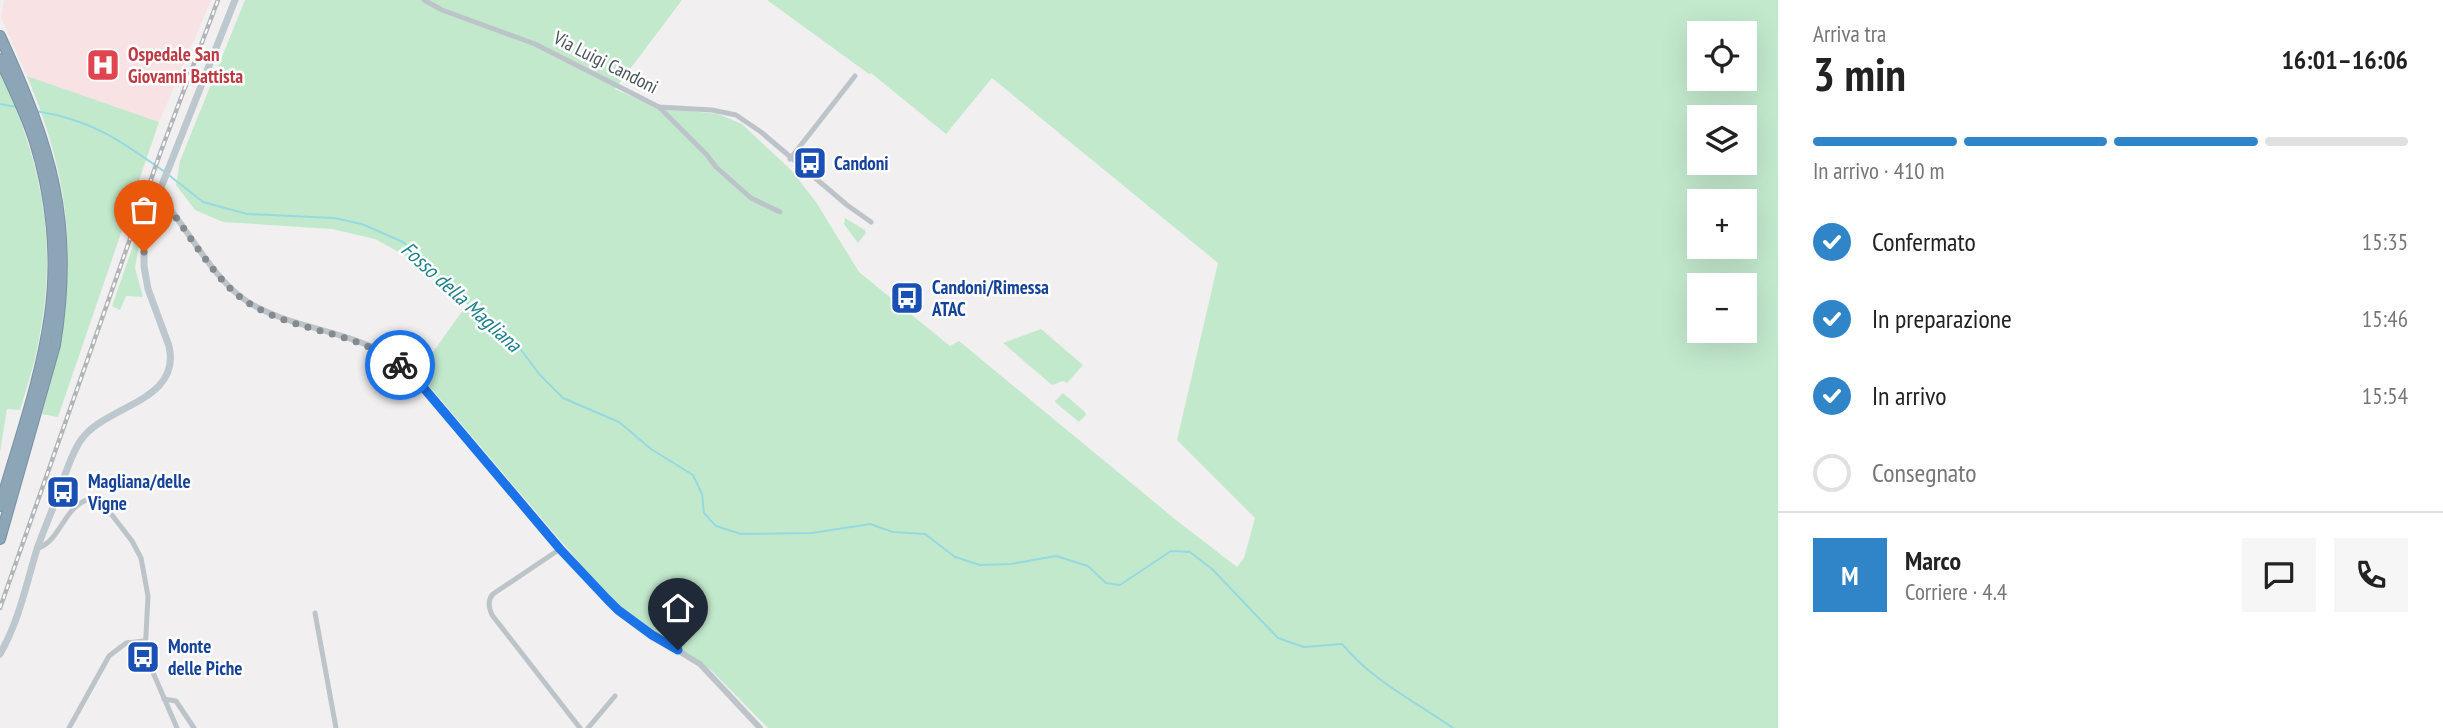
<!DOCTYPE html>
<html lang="it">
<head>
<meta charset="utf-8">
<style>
  body { margin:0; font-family:"PT Sans Narrow",sans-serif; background:#f6f6f6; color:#222; height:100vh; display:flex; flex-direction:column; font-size:26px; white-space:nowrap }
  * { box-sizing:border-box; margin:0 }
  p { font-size:23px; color:#767676 }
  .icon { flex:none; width:38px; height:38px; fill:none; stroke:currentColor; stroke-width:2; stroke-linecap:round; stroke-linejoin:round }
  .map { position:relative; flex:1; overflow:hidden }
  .sheet { display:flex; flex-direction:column; background:#fff; width:665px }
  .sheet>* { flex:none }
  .buttons { position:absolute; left:1687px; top:21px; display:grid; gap:14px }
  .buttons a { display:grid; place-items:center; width:70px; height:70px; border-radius:0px; background:#fff; box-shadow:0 7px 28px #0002; font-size:35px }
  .pin { position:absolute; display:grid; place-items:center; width:60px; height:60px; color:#fff; margin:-72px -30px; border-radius:50% 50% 50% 0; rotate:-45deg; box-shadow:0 0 7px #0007 }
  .pin .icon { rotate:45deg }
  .courier { position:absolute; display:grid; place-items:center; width:70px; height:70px; margin:-35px; border:5px solid #1a73e8; border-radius:50%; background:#fff; color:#222; box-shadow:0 2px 9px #0007 }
  .summary em { font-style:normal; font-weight:700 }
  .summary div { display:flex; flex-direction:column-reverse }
  .summary { display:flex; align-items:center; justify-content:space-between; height:119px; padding:0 35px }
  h1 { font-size:46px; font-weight:700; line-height:52px }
  .bar { display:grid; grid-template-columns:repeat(4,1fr); gap:10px 7px; align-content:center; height:84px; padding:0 35px }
  .bar i { height:9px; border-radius:5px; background:#e0e0e0 }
  .bar .active { background:#3085c9 }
  .bar p { grid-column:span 4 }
  .line { display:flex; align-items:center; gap:18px; padding:0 35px; border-top:2px solid #e0e0e0 }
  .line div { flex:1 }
  .round { display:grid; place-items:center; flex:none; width:74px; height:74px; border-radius:0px; background:#f6f6f6 }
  ol { padding:0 35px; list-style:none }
  li { display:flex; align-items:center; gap:21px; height:77px }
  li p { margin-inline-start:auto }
  li .icon { padding:7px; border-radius:50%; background:#3085c9; color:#fff; stroke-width:4 }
  li:last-child { color:#767676 }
  li i { width:38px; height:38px; border:4px solid #e0e0e0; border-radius:50% }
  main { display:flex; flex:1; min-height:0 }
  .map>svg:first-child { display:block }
  .medical { fill:#f8e2e3 }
  .green { fill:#c3e9cd; fill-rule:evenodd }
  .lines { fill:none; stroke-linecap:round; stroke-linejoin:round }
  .stream { stroke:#95dae0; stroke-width:2 }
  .motorway-casing { stroke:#7891a3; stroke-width:12 }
  .minor { stroke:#bcc4ca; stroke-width:5 }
  .tertiary { stroke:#bcc4ca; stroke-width:6 }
  .secondary { stroke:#bdc7ce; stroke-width:7 }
  .motorway { stroke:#8da6b7; stroke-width:10 }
  .rail-casing { stroke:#b2b5b8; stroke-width:4.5 }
  .rail { stroke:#fff; stroke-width:2; stroke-dasharray:5; stroke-linecap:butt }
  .done { stroke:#848a8e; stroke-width:7; stroke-dasharray:0 12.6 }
  .route { stroke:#1a73e8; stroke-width:9 }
  .labels { text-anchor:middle; stroke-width:5; stroke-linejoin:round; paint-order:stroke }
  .health-label { font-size:19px; font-weight:bold; fill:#be3a42; stroke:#fff; text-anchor:start }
  .street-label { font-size:19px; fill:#49545a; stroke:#fff }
  .transit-label { font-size:19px; font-weight:bold; fill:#164399; stroke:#fff; text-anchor:start }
  .water-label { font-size:21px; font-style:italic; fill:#1e808a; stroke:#fff }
</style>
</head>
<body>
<main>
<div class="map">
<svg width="1778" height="728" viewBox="0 0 1778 728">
  <rect width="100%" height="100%" fill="#f1efef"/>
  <path class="medical" d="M4 0H211L159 122 27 76 1 17Z"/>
  <g class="green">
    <path d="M245 0H682L615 89 656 107 718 114 742 124 791 170 816 202 859 272 950 346 959 341 1176 520 1237 567 1244 558 1255 518 1177 440 1218 263 992 78 946 134 871 73 869 74 767 0H1778V728H768L711 670 627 614 605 593 418 373 468 303 428 268 375 239 332 229 223 222 195 210 176 185 180 161ZM1699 33H1745V79H1699ZM1699 117H1745V163H1699ZM1699 201H1745V247H1699ZM1699 285H1745V331H1699Z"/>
    <path d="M0 70C37 153 57 230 42 321 38 351 29 381 20 410L7 409 0 452Z"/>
    <path d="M27 76 159 122 58 417 42 414C78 286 79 200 27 76Z"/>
    <path d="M845 218 865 230 866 233 858 243 844 224Z"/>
    <path d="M139 229 142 230 135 268 143 297 126 296 120 310 112 306Z"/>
    <path d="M1041 329 1083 365 1067 383 1063 381 1052 385 1003 343Z"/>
    <path d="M1063 393 1085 412 1086 415 1079 422 1056 403 1055 401Z"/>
  </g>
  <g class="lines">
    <g class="stream">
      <path d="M0 104 17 107"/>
      <path d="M36 111C92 120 120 140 165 172"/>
      <path d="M170 176 203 202 247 214 334 218 362 224 403 242 458 297 506 330 540 375 563 398 619 422 651 449 693 475 702 494 704 513 716 526 741 534 812 533 870 524 893 532 925 534 955 557 980 565 1011 564 1056 556 1088 566 1106 583 1120 585 1171 551 1190 552 1212 569 1278 638 1304 647 1342 644C1374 682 1413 700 1453 728"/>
    </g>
    <defs>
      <g id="motorway">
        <path d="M0 36C51 147 75 222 55 345L0 539"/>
        <path d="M0 59C12 86 26 113 35 142 52 197 58 258 50 315 41 380 18 443 0 506"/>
      </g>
    </defs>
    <use href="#motorway" class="motorway-casing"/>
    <g class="minor">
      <path d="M424 0 442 10 535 44 659 107 712 110 736 115 761 132 847 205 871 222"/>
      <path d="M659 107 707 155 716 167 751 198 780 212"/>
      <path d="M790 159 855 76"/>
      <path d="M38 548C60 542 64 505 90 499H97L105 506 132 541 141 558 148 596 145 654 177 728"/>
      <path d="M560 549 493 594C487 601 489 608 492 615L580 728"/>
      <path d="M315 613 336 728"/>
      <path d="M164 699 176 701 194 728"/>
      <path d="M69 728 109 656 126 643 144 641"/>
      <path d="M588 728 615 696"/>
    </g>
    <path class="tertiary" d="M159 195C187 227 213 280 248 302 288 327 337 329 379 350 393 357 405 369 417 380L560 549 607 599 652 635 700 664 760 728"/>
    <path class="secondary" d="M0 654C19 621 26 585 37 549 44 529 53 509 60 489 66 473 71 454 81 440 105 405 182 402 169 346L148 289 144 266V241L162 185 235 0"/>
    <use href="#motorway" class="motorway"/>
    <defs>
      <path id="rail" d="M0 608 161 151 218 0"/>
    </defs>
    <use href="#rail" class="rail-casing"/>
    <use href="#rail" class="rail"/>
  </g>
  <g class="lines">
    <path class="done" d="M144 252 147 229 159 195C186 227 213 280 247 302 295 333 352 329 400 365"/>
    <path class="route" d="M400 365 417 380 560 549 607 599 618 610 652 635 678 650"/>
  </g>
  <defs>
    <symbol id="hospital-square" viewBox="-11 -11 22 22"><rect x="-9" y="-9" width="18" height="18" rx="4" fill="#e0444e" stroke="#fff"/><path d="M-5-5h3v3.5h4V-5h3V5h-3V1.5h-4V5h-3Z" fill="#fff"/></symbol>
    <symbol id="bus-square" viewBox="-11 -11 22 22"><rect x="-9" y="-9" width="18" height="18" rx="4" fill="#1a4fb4" stroke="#fff"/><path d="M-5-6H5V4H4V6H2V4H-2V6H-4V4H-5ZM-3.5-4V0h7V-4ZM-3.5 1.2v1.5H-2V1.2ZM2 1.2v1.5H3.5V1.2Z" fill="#fff"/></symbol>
  </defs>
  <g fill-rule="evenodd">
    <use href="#hospital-square" x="84" y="46" width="38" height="38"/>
    <use href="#bus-square" x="791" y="144" width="38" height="38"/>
    <use href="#bus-square" x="888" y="279" width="38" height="38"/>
    <use href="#bus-square" x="44" y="473" width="38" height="38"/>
    <use href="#bus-square" x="124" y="638" width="38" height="38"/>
  </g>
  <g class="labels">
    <g class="health-label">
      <text x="128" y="61">Ospedale San<tspan x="128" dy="22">Giovanni Battista</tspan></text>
    </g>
    <g class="street-label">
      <text transform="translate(606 62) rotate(27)" y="7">Via Luigi Candoni</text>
    </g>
    <g class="transit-label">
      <text x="834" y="170">Candoni</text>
      <text x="932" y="294">Candoni/Rimessa<tspan x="932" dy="22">ATAC</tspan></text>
      <text x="88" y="488">Magliana/delle<tspan x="88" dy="22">Vigne</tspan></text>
      <text x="168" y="653">Monte<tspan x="168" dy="22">delle Piche</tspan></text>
    </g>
    <g class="water-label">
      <text transform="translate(461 297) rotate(42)" y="7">Fosso della Magliana</text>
    </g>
  </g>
</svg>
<div class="buttons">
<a><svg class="icon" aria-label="locate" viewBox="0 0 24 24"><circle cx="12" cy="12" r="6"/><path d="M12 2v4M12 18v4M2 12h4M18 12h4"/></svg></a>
<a><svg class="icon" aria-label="layers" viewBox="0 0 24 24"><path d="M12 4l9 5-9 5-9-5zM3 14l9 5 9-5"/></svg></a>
<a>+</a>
<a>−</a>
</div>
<div class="pin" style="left:144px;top:252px;background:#ea580c"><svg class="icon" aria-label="bag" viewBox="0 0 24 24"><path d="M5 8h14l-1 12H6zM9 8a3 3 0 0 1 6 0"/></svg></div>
<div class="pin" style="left:678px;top:650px;background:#1f2937"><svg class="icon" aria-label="home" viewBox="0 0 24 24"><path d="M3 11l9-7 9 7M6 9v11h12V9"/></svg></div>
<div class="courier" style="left:400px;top:365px"><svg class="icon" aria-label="bike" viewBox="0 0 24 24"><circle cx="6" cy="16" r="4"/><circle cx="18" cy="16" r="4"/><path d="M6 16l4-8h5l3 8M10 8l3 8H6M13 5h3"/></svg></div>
</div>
<section class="sheet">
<div class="summary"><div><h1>3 min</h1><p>Arriva tra</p></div><em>16:01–16:06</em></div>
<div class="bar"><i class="active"></i><i class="active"></i><i class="active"></i><i></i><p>In arrivo · 410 m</p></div>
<ol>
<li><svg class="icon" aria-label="check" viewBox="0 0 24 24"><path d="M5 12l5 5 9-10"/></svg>Confermato<p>15:35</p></li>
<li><svg class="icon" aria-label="check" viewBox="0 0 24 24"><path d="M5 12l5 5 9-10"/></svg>In preparazione<p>15:46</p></li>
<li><svg class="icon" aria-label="check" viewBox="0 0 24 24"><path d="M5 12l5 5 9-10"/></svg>In arrivo<p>15:54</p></li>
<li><i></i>Consegnato</li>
</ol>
<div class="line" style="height:126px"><b class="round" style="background:#3085c9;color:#fff">M</b><div><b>Marco</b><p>Corriere · 4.4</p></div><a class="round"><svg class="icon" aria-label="chat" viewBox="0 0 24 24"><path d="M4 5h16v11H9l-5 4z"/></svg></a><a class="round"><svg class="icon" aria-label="phone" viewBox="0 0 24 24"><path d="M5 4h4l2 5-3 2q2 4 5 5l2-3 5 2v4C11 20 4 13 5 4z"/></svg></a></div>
</section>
</main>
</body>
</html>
